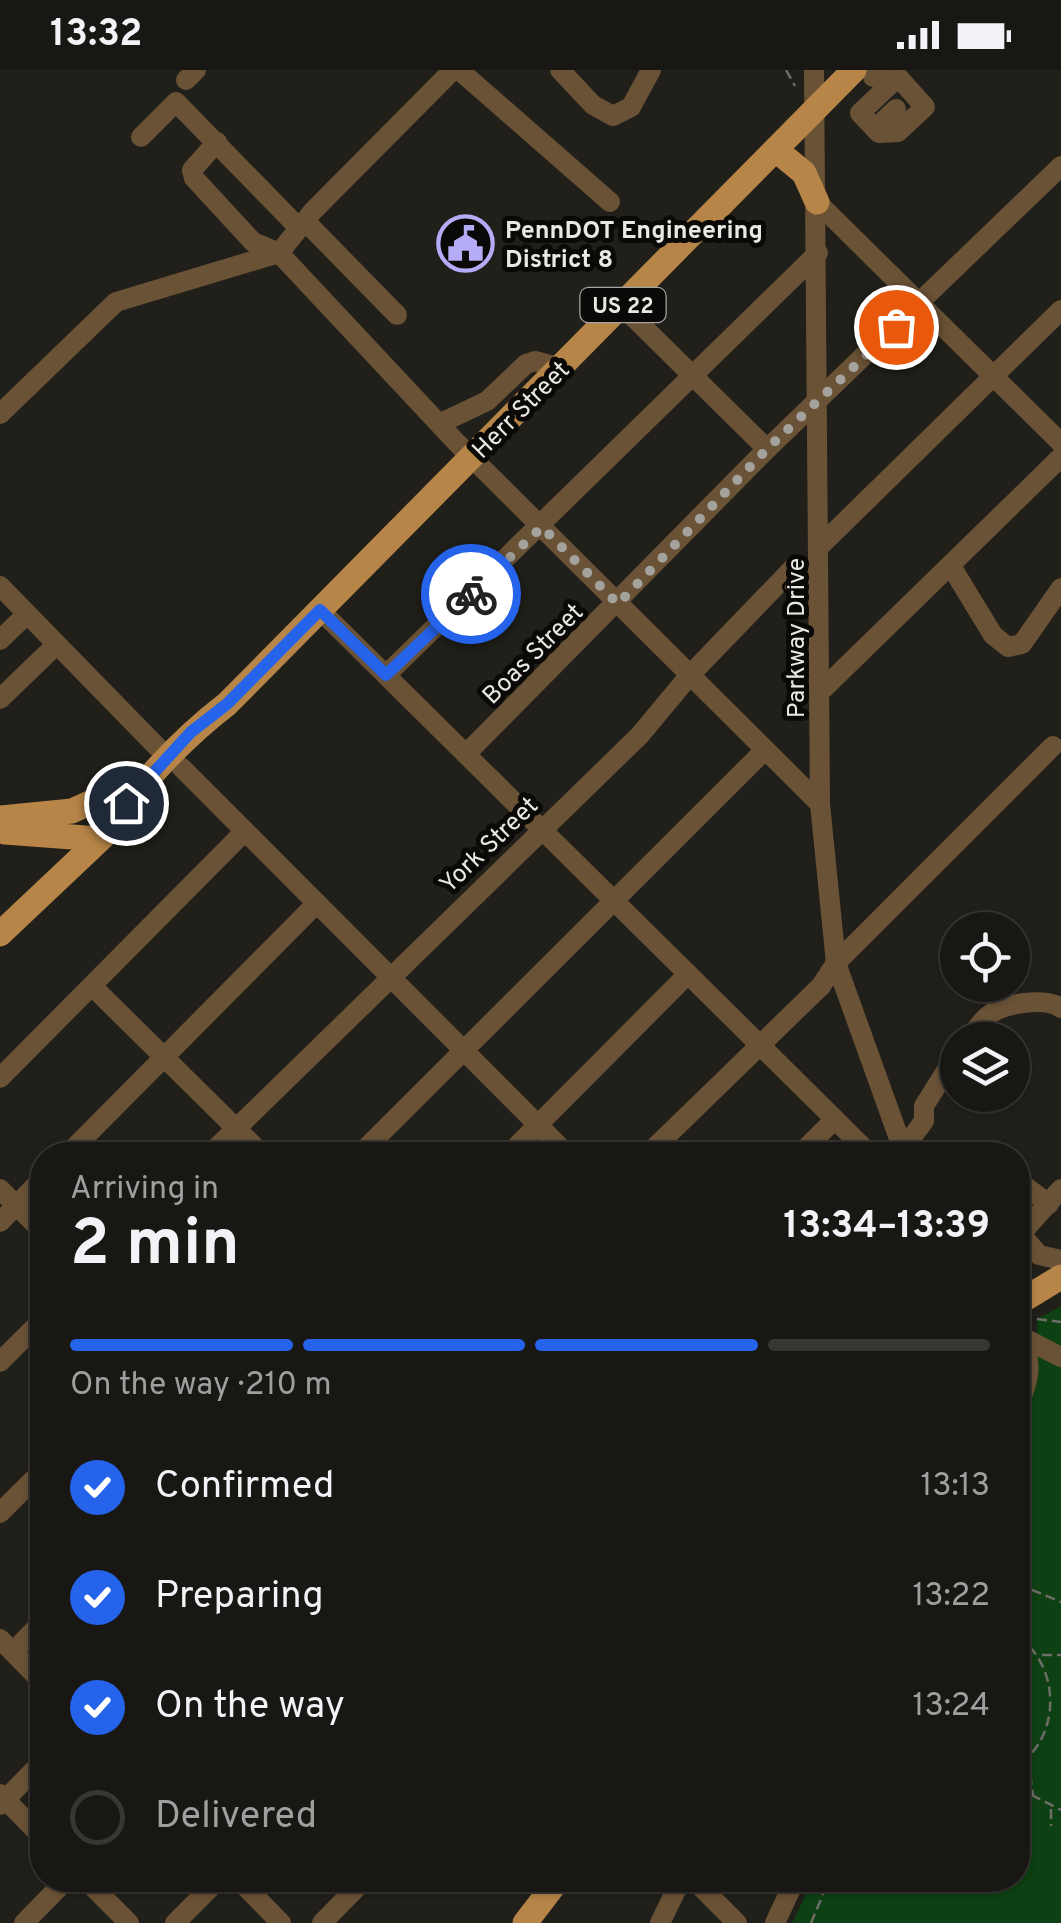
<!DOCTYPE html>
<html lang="en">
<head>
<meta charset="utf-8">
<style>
  body { margin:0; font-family:Overpass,sans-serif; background:#22201c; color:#f1f3f6; height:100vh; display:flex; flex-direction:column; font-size:38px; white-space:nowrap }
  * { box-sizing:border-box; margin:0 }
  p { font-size:32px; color:#9f9fa0 }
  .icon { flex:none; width:55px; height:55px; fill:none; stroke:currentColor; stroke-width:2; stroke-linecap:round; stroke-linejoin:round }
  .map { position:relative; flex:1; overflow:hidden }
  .sheet { position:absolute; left:30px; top:1072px; width:1000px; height:750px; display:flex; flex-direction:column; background:#191713; border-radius:40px; box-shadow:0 2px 8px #0004,0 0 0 2px #373633 }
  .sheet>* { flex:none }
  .tools { position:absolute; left:940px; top:842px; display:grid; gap:20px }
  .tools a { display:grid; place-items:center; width:90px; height:90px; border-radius:50%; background:#191713; box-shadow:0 2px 8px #0004,0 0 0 2px #373633; font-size:50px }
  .pin { position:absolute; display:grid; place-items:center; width:85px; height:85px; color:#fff; margin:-42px; border:5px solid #fff; border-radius:50%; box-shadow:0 2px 10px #0007 }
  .courier { position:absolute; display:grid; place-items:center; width:100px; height:100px; margin:-50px; border:8px solid #2563eb; border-radius:50%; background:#fff; color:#222; box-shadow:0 2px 12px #0007 }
  .head em { font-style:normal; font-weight:700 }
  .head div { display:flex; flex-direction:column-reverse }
  .head { display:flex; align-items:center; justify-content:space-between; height:170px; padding:0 40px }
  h1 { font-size:65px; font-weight:700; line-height:75px }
  .bar { display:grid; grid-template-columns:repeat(4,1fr); gap:15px 10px; align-content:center; height:120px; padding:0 40px }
  .bar i { height:12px; border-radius:8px; background:#373633 }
  .bar .on { background:#2563eb }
  .bar p { grid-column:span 4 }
  ol { padding:0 40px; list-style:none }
  li { display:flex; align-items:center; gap:30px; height:110px }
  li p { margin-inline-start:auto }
  li .icon { padding:10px; border-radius:50%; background:#2563eb; color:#fff; stroke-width:4 }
  li:last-child { color:#9f9fa0 }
  li i { width:55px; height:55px; border:5px solid #373633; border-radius:50% }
  .status { display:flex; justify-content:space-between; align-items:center; height:70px; padding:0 50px; background:#191713; direction:ltr }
  .status svg { height:28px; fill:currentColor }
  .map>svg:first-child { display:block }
  .green { fill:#0d4012 }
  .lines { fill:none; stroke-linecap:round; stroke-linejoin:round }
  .path { stroke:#6e6c67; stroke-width:2.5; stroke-dasharray:10 5; stroke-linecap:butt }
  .minor { stroke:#6a5236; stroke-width:20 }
  .major { stroke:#b68547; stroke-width:25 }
  .done { stroke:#a3a29d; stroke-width:10; stroke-dasharray:0 18 }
  .route { stroke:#2563eb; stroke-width:12 }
  .labels { text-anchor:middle; stroke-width:10; stroke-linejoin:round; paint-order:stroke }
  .shield { fill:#0a0907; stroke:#a6a5a2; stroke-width:2.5 }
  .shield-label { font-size:22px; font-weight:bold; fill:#e9e8e4 }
  .poi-label { font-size:25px; font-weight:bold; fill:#e9e8e4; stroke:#0a0907; text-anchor:start }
  .street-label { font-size:25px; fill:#e9e8e4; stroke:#0a0907 }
</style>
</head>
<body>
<div class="status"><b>13:32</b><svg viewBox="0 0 49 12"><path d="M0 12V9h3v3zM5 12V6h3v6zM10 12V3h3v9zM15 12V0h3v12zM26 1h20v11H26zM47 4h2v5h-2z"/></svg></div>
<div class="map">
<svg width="1061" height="1853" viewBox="0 0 1061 1853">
  <rect width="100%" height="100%" fill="#211f19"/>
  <path class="green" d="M1061 1236V1853H792L813 1810H1018V1350L1038 1301 1037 1249Z"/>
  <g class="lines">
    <g class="path">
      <path d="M786 0 795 16"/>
      <path d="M1037 1249 1061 1252"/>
      <path d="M1018 1514 1061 1532"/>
      <path d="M1018 1567C1061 1596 1061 1667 1018 1695"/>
      <path d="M1042 1585H1061"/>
      <path d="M1028 1690 1033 1725"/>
      <path d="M1018 1718 1061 1740"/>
      <path d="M1051 1739V1756"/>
      <path d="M811 1853 829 1810"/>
    </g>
    <g class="minor">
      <path d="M459 0 610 132"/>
      <path d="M560 0 593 35 613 46 631 37 651 0"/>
      <path d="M814 0 820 734 836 893 905 1085"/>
      <path d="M873 7 880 0"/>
      <path d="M898 7 925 37 898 62 879 63 860 43Z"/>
      <path d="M186 10 196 0"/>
      <path d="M875 59 896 39"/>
      <path d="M141 67 176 32 299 158"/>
      <path d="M217 72 192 100 194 108 253 172 279 183 457 373 820 734"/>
      <path d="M817 132 1061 373"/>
      <path d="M305 151 397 245"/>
      <path d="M622 236 767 379"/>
      <path d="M0 344 116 232 279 183 313 141 453 0"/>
      <path d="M441 353 487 331 526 294 535 291 561 298"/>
      <path d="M819 477 1061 240"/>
      <path d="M951 496 993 565 1008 577 1022 574 1061 518"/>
      <path d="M0 516 167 687"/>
      <path d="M320 540 871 1085"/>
      <path d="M0 570 27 544"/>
      <path d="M386 605 818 183"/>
      <path d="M821 621 1061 387"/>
      <path d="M0 629 56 575"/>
      <path d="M466 684 767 379 1061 96"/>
      <path d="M181 697 568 1085"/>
      <path d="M92 916 263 1085"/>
      <path d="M968 970C974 962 981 951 989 945 1004 933 1045 927 1061 938"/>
      <path d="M0 1008 245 761"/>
      <path d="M903 1079 924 1051V1036L958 982"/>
      <path d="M67 1085 317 833"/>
      <path d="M209 1085 640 665 689 606 797 494"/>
      <path d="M359 1085 764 681"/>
      <path d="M508 1085 688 904"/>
      <path d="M647 1085 821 916 836 893 1053 676"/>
      <path d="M799 1085 835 1049"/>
      <path d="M1018 1111 1049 1134"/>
      <path d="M0 1119 42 1161"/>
      <path d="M0 1152 42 1109"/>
      <path d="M1020 1163 1039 1185 1061 1190"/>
      <path d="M1018 1167 1061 1119"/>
      <path d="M1018 1265C1034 1289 1030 1310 1018 1335"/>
      <path d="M1018 1265 1061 1287"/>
      <path d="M0 1292 42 1250"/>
      <path d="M0 1443 42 1401"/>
      <path d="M0 1569 42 1612"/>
      <path d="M13 1582 42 1552"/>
      <path d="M0 1724 42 1767"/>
      <path d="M0 1735 42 1692"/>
      <path d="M86 1810 129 1853"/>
      <path d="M239 1810 281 1853"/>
      <path d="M694 1810 737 1853"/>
      <path d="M24 1853 66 1810"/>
      <path d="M175 1853 218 1810"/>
      <path d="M322 1853 364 1810"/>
      <path d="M660 1853 681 1810"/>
      <path d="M775 1853 795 1810"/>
    </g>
    <g class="major">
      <path d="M776 80 804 103 817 132"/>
      <path d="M0 748 72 741 137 711"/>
      <path d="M5 762 99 769"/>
      <path d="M99 769C138 718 176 673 227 634L854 0"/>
      <path d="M0 864 109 761"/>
      <path d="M1018 1233 1061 1207"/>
      <path d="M525 1853 558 1810"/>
    </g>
  </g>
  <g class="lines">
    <path class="done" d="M471 524 542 457 618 534 767 379 896 257"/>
    <path class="route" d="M126 733 191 662 227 634 320 540 386 605 471 524"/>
  </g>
  <defs>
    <symbol id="civic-ring" viewBox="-11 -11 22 22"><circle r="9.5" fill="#0a0907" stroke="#b5acf8" stroke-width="1.5"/><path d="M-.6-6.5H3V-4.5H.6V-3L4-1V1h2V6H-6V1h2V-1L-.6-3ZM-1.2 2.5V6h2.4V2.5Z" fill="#b5acf8"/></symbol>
  </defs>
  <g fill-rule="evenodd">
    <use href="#civic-ring" x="434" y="142" width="63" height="63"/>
  </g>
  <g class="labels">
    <rect class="shield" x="580.5" y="218" width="85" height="34" rx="8"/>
    <g class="shield-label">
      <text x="623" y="243">US 22</text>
    </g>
    <g class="poi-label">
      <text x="505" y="168">PennDOT Engineering<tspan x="505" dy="29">District 8</tspan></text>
    </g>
    <g class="street-label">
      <text transform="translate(520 339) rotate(-45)" y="9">Herr Street</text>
      <text transform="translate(795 568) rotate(-90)" y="9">Parkway Drive</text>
      <text transform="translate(532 583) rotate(-45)" y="9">Boas Street</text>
      <text transform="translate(488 774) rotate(-44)" y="9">York Street</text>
    </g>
  </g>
</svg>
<div class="tools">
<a><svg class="icon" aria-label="locate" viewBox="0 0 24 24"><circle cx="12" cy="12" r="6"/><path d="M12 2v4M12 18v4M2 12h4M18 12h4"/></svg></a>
<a><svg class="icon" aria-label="layers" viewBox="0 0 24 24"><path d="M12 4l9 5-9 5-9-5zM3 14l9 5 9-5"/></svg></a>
</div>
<div class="pin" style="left:896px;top:257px;background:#ea580c"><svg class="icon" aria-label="bag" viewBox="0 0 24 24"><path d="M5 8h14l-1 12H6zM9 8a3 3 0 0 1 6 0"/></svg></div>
<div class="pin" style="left:126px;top:733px;background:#1f2937"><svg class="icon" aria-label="home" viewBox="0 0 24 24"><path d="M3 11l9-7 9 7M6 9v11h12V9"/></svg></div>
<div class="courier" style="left:471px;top:524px"><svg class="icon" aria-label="bike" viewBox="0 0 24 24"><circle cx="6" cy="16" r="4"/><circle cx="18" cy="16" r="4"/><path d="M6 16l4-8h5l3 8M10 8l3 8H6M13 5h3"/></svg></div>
<section class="sheet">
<div class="head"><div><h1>2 min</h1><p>Arriving in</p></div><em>13:34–13:39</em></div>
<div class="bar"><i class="on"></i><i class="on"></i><i class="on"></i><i></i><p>On the way · 210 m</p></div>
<ol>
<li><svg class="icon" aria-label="check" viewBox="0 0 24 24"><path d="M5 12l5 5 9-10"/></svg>Confirmed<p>13:13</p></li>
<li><svg class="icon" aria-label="check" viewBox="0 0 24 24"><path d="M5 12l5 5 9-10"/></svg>Preparing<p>13:22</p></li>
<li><svg class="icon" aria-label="check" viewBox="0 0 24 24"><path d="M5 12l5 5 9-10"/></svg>On the way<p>13:24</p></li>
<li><i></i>Delivered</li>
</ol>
</section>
</div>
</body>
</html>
